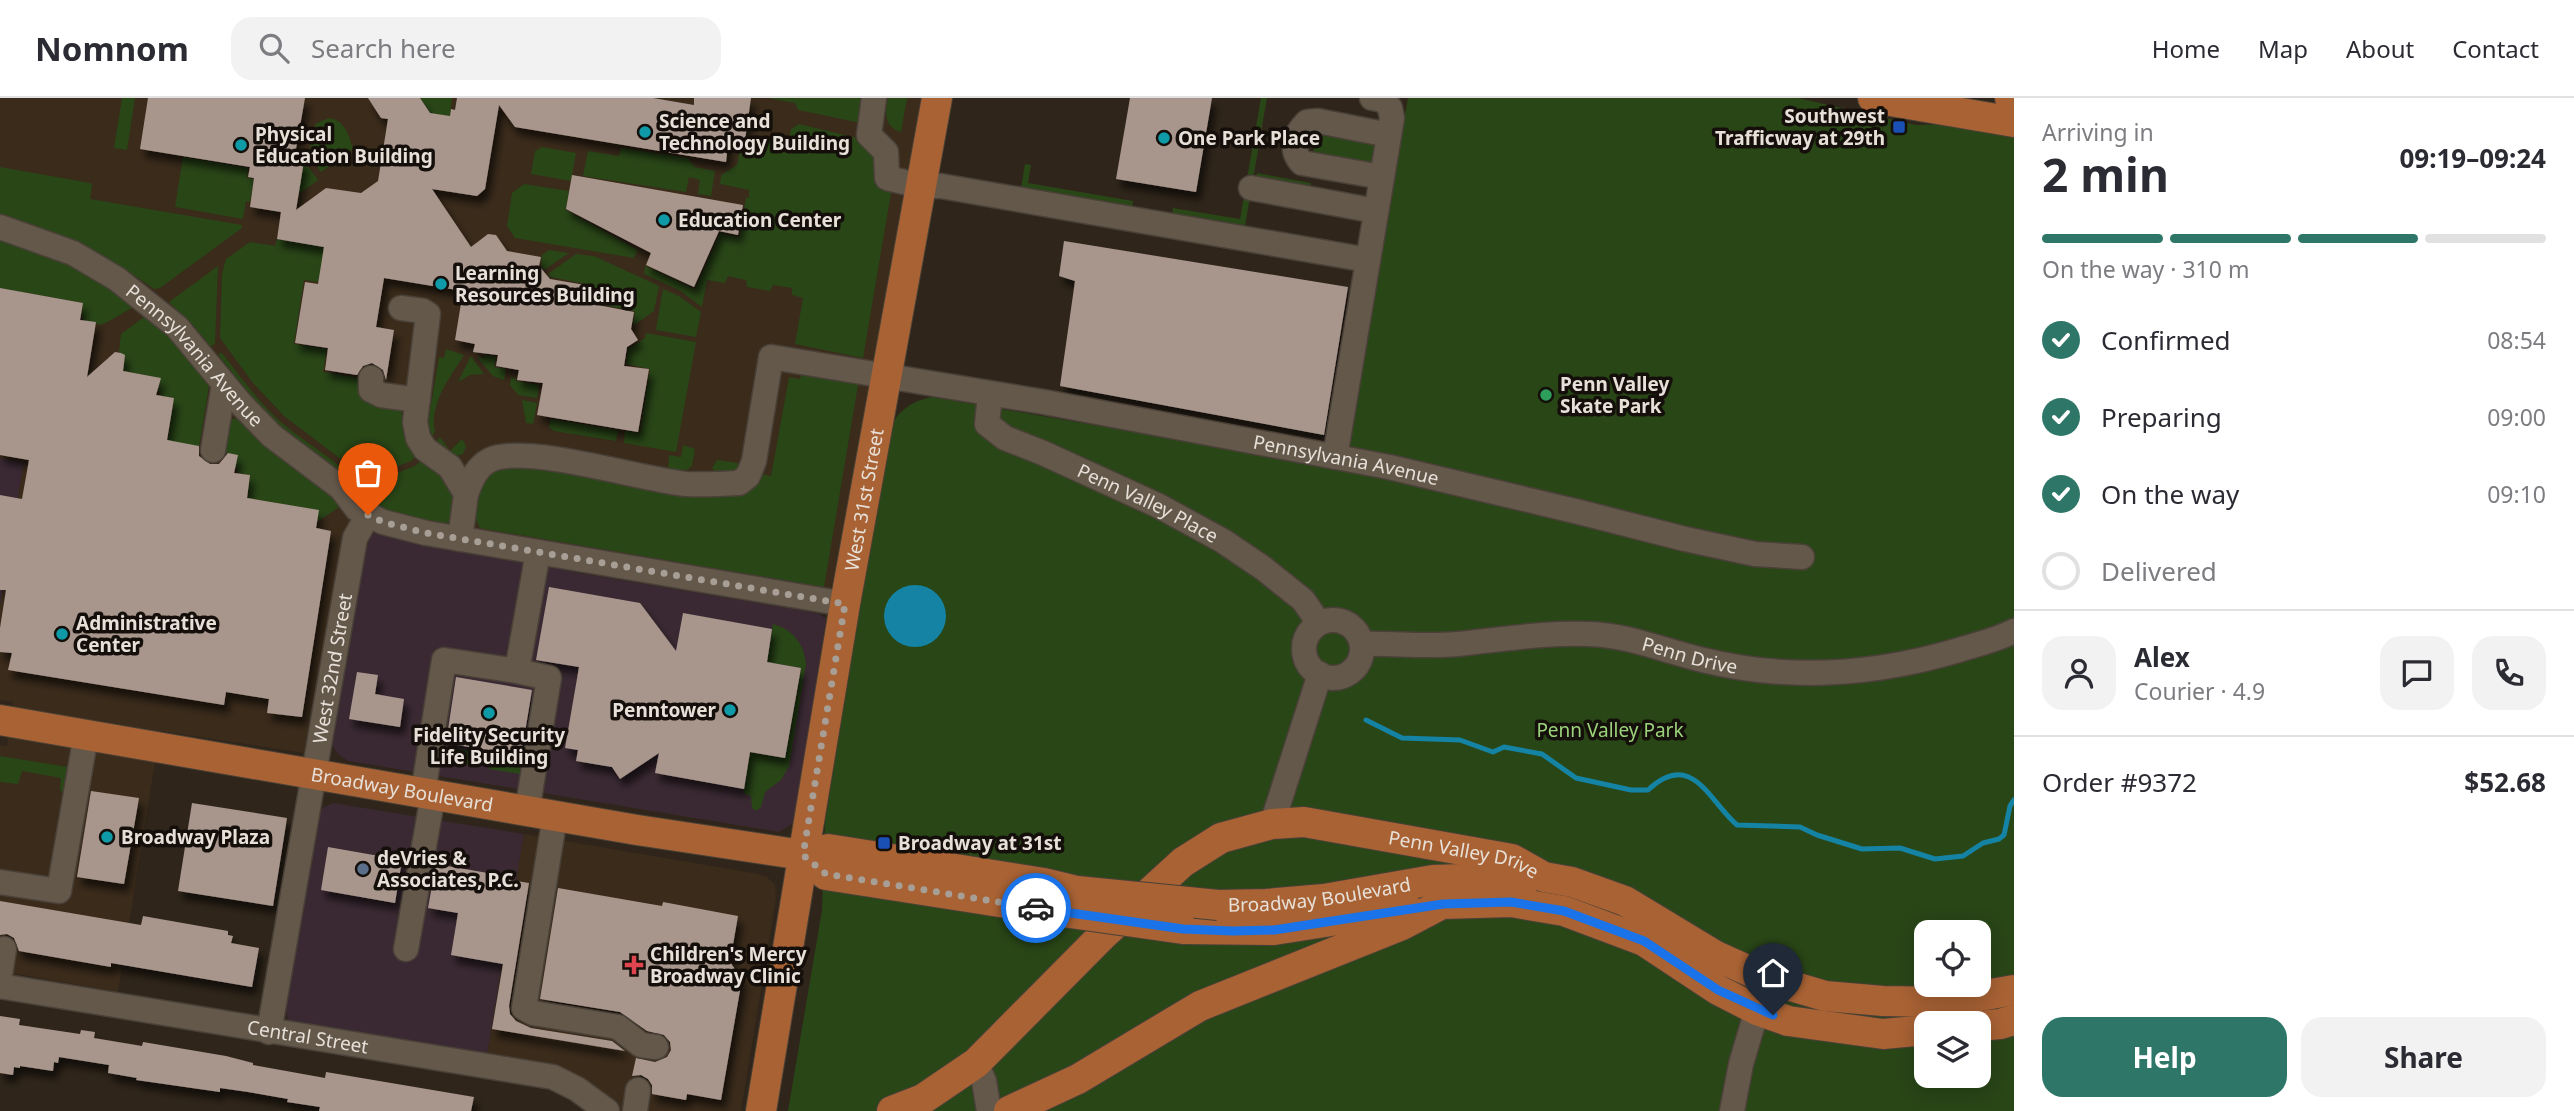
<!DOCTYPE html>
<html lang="en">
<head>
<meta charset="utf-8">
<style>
  body { margin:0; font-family:"Noto Sans",sans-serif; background:#f2f2f3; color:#2b2b33; height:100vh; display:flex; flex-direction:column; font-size:26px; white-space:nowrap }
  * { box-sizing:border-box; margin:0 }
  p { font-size:23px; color:#7c7c81 }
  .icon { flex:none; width:38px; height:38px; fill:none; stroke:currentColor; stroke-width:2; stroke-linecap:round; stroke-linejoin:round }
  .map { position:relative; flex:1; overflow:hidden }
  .side { display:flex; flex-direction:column; background:#fff; width:560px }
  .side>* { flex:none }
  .buttons { position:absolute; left:1914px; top:822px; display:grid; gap:14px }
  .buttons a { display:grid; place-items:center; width:77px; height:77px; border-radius:14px; background:#fff; box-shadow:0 4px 18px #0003; font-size:35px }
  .pin { position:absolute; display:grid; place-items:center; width:60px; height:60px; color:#fff; margin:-72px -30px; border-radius:50% 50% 50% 0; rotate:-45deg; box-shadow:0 0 7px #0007 }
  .pin .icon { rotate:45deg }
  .courier { position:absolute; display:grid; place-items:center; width:70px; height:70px; margin:-35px; border:5px solid #1a73e8; border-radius:50%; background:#fff; color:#222; box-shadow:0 2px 9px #0007 }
  .headline em { font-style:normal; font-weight:700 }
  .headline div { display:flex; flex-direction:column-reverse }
  .headline { display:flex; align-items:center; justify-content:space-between; height:119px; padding:0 28px }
  h1 { font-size:46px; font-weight:700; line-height:52px }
  .bar { display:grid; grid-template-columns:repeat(4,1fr); gap:10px 7px; align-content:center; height:84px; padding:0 28px }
  .bar i { height:9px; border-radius:5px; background:#e1e1e2 }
  .bar .active { background:#2e7768 }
  .bar p { grid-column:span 4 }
  .line { display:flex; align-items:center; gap:18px; padding:0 28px; border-top:2px solid #e1e1e2 }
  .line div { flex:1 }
  .round { display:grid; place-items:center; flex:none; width:74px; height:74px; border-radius:21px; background:#f2f2f3 }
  ol { padding:0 28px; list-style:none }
  li { display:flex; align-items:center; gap:21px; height:77px }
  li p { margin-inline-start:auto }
  li .icon { padding:7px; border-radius:50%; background:#2e7768; color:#fff; stroke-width:4 }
  li:last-child { color:#7c7c81 }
  li i { width:38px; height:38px; border:4px solid #e1e1e2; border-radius:50% }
  .button { display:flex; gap:14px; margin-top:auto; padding:14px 28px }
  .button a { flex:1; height:80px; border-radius:21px; background:#2e7768; color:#fff; font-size:28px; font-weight:700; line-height:80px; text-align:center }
  .button a+a { background:#f2f2f3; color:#2b2b33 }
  header { display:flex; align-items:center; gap:42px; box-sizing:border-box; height:98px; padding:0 35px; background:#fff; border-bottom:2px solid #e1e1e2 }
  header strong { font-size:33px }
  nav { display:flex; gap:38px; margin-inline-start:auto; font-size:24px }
  .search { width:490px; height:63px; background:#f2f2f3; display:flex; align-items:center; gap:18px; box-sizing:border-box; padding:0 24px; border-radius:21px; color:#7c7c81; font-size:26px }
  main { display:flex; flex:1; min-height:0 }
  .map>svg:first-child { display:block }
  .commercial { fill:#3a2932 }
  .built { fill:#3a2b1b }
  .green { fill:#294617; fill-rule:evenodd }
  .water { fill:#1583a4 }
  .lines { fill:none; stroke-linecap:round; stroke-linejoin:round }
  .stream { stroke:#1583a4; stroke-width:5 }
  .building { fill:#a8968d; filter:url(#shadow) }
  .minor-casing { stroke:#494037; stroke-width:27 }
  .major-casing { stroke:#494037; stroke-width:32 }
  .minor { stroke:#64584b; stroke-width:24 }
  .major { stroke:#a86234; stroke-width:30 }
  .major-bridge-casing { stroke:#494037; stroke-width:32; stroke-linecap:butt }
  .major-bridge { stroke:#a86234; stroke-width:30 }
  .done { stroke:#a79f96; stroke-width:7; stroke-dasharray:0 12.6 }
  .route { stroke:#1a73e8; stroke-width:9 }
  .transit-dot { fill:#1a4fb4; stroke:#140f0a; stroke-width:2.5 }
  .culture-dot { fill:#0f9aa8; stroke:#140f0a; stroke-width:2.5 }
  .leisure-dot { fill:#2e9e5b; stroke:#140f0a; stroke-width:2.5 }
  .service-dot { fill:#5c6f8a; stroke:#140f0a; stroke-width:2.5 }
  .health-dot { fill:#e0444e; stroke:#140f0a; stroke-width:2.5 }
  .labels { text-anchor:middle; stroke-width:7; stroke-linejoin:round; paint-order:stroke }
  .poi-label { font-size:19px; font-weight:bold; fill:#e7e0d8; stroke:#140f0a; text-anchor:start }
  .street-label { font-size:19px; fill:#e7e0d8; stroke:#140f0a }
  .park-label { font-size:19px; fill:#9bd37a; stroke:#140f0a }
</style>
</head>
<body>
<header>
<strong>Nomnom</strong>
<div class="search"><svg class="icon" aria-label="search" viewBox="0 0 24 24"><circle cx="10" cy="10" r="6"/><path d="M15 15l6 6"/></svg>Search here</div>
<nav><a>Home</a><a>Map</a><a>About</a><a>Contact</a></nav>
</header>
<main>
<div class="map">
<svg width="2014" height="1013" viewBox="0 0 2014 1013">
  <defs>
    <filter id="shadow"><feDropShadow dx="4.5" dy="8" stdDeviation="3.5" flood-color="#0009"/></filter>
  </defs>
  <rect width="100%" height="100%" fill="#2f251a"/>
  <g class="commercial">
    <path d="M0 360 24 364 0 509Z"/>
    <path d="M381 434 564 468 567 473 805 513 819 516 826 521 795 718 792 726 779 734 348 663 338 656 333 649 332 637 364 450 373 436Z"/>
    <path d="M333 705 524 736 487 957 288 923 286 910 320 716 322 710Z"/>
  </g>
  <g class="built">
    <path d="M0 0H926L830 496 424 428 368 408 311 656 160 633 118 894 0 873V647L7 648 13 604 0 602V509L24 365 0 360Z"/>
    <path d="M524 736 759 776 767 779 775 787 776 801 741 1013H622L487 957Z"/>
  </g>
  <g class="green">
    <path d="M122 0H135L127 52 114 50Z"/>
    <path d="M420 0H452L450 18 430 15Z"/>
    <path d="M768 0H869L861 25 798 12 795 5Z"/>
    <path d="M888 0H907L901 34C884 29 885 15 888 0Z"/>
    <path d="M1261 0H1267L1245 128 1172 116 1173 110 1240 121Z"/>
    <path d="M1408 0H1798L1916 27 1954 26 2014 35V1013H788L822 812 825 723 890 329C900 311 913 303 932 299L1341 370ZM1927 835H1979V887H1927ZM1927 926H1979V978H1927Z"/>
    <path d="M329 20C345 22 349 37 353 51L321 74C310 60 306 40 317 25Z"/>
    <path d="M799 26 861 41 870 46 892 89 863 260 795 246 803 200 792 197V190L773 187 770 193 747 189 746 182 728 178 725 185 707 182 702 209 679 192 644 176 645 168 695 191 720 135 739 139 746 100H749V92L720 86 721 77 737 67 740 51 757 53 761 58 764 56 760 50 763 38 789 42 791 31Z"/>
    <path d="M1320 34 1377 47 1373 66 1315 57 1312 46Z"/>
    <path d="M542 49 576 55 571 83 531 76 535 53Z"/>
    <path d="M621 50 688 60 695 69 715 73 711 98 698 96 700 82 689 79 686 94 583 78 588 53 619 58Z"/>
    <path d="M183 59 248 70 247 80 254 81 250 104 246 103 243 121 175 109Z"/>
    <path d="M304 63 318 82 273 115 271 113 299 90Z"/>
    <path d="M1025 66 1031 67 1028 85 1133 103 1132 109 1021 90Z"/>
    <path d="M0 69 90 85 92 87 90 101 242 127V130L160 190 154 191C104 155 60 133 0 118Z"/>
    <path d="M1257 75 1311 85 1310 89 1256 80Z"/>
    <path d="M524 86 569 93 566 112 638 152 634 160 515 140 507 128 512 95Z"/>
    <path d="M0 138 52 154 139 205C126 214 115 220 101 227L84 222 81 217 83 205 0 190Z"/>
    <path d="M277 141 324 149 340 187 304 182 294 246 327 251 323 274 361 280 359 295 363 302 401 311 404 337 415 359 411 363 370 379 359 375 284 318 253 285 220 240 222 176 226 161 250 144 275 148Z"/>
    <path d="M549 152 569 155 544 172 541 168 542 157Z"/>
    <path d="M576 156 594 158 659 188 654 213 633 228 635 213 593 205 589 208 584 201 586 186 551 179 548 176Z"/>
    <path d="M218 168 215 245 211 249 192 226 169 204Z"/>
    <path d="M663 191 679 198 701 214 696 239 656 232Z"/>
    <path d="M151 214 208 276 209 288 199 349 166 355 174 300 161 298 158 292 160 280 123 273 125 258 119 254 121 236Z"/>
    <path d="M646 235 696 244 676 354 624 345 625 333 640 335 650 271 626 266 628 251 645 240Z"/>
    <path d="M446 251 464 257C450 280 429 305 435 334L432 338 428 325 439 259 444 260Z"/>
    <path d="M219 255H222C241 279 259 305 282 325 299 340 349 371 357 386L355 388C339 369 315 358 295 342 266 317 243 288 219 258Z"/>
    <path d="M485 257 496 259 494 269 506 271 504 282 493 278 477 259 484 260Z"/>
    <path d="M471 258 484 276 470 277 458 284Z"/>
    <path d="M802 274 854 285 858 287 824 489 480 430C471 416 478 395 482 380L509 365 683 392 760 376 771 378 789 279 800 281Z"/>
    <path d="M511 279 516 280V283L539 287 537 300 518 297 510 287Z"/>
    <path d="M522 302 537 305 533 326 526 325Z"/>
    <path d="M240 319 331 394 342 407 317 424 318 412 259 402 245 411 250 377 239 375 235 369 238 357 222 354 227 323Z"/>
    <path d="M551 321 618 332 616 343 554 333 549 329Z"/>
    <path d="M440 339 450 353 461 342 464 343 466 349 463 356 456 358 436 344Z"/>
    <path d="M683 347 695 351 692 368 687 372 668 371 669 357 681 359Z"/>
    <path d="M717 362 738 365 740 367 737 373H715L712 370Z"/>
    <path d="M421 363 454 389 452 421 447 425C419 420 380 420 360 396L366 387 415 368Z"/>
    <path d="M773 526C793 532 804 545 806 566L789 668 781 682 765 694 761 709 756 713 752 710 751 698 743 695 750 654 785 660 801 570 767 564Z"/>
    <path d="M442 648 473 653 470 667 439 662Z"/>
    <path d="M492 657 523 662 520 676 489 671Z"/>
    <path d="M0 658 68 669 64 692 62 694 60 692 61 680 22 673 18 686 0 684Z"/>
  </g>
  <circle class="water" cx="915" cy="518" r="31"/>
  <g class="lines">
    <path class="stream" d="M1366 622 1402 640 1460 642 1493 654 1504 649 1542 656 1576 680 1631 692H1648C1692 651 1709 703 1737 727L1800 729 1817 737 1862 751 1900 750 1935 761 1963 758 1983 745 1999 741 2004 737 2010 708 2014 702"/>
  </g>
  <g class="building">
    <path d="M148 0H305L294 62 304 63 296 112 326 90 361 95 378 83 388 21 381 20 368 0H420L430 15 450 18 451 11 455 12 457 0H653L694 7V0H751L745 42 729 39 726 64 515 29 499 7 485 91 477 98 432 91 471 149 488 136 496 137 507 153 541 159 539 168 550 181 585 187 582 204 634 214 631 231 638 242 627 249 624 268 649 271 638 334 537 317 543 285 517 282 519 272 496 268 498 257 473 254 475 246 455 242 463 193 384 180 376 229 394 232 386 282 383 272 372 265 363 268 357 277 325 272 328 250 295 245 305 184 318 186 324 149 277 141 281 114 250 109 254 80 248 79 250 69 140 51Z"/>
    <path d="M1130 0H1212L1196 94 1116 81Z"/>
    <path d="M572 77 743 107 738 137 719 133 694 189 646 167 651 155 566 111Z"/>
    <path d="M1064 143 1348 189 1324 337 1060 288 1075 183 1059 178Z"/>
    <path d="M0 190 83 205 80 222 96 224 87 279 115 254 121 255 125 257 123 273 161 280 156 297 174 300 167 342 199 348V358L210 366H219L228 355 238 357 234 375 250 377 247 400 319 412 316 430 331 433 302 619 267 615 269 601 226 594 224 607 8 572 12 555 0 554V530L6 492H0V397L22 401 29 362 0 357Z"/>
    <path d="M549 489 640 505 676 553 683 515 772 531 767 564 801 570 785 660 750 654 744 691 655 675 659 655 620 681 612 669 576 663 578 652 565 650 579 569 536 562Z"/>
    <path d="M357 574 378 577 375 596 404 601 400 629 349 621Z"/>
    <path d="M456 579 532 592 521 658 446 645Z"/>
    <path d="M91 693 139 700 124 786 77 779Z"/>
    <path d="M192 705 287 720 273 808 178 793Z"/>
    <path d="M328 749 402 762 395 805 321 792Z"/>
    <path d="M436 766 505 778 504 781 529 785 509 908 510 916 516 923 531 930 612 943 625 953 492 931 503 866 451 857 458 815 428 810Z"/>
    <path d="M558 790 662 808 663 804 738 818 730 864 742 881 721 1002 687 996 686 1002 652 996V987L648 981 641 977 632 978 636 960 655 964 667 959 671 952 670 944 664 937 647 933 620 914 540 901Z"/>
    <path d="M0 803 141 827 143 818 228 833V837L233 838 231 845 259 850 252 889 111 865V869L19 853 14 840 7 836 0 837Z"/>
    <path d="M0 918 20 921 19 927 26 928 80 936 81 932 95 934 94 940 142 948 143 944 226 958 253 965V967L325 980 326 974 474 999 471 1013H319L320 1009 287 1004 288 1001 248 994 220 990V994L136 982 137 980 108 975 109 967 59 959 58 965 54 964 53 973 20 968V970L14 969 13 977 0 975Z"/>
  </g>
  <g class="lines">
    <defs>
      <g id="minor">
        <path d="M874 0 869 37 886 54 887 80 921 88H941L1368 162"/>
        <path d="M1382 79 1302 65C1289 51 1295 36 1307 24L1318 23 1389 37"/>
        <path d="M1251 90 1376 113"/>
        <path id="s1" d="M0 129 73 155 117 181 177 229 240 305 272 338 341 390 357 411 383 424 426 435 845 506"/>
        <path d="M401 210 423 213 428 216 415 324 418 340 425 351 450 369 466 396 460 441"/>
        <path d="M371 280V292L381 297 418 302"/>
        <path id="s2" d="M990 296 987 326 1005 340 1043 355 1159 408 1223 443 1263 470 1303 502 1319 525"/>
        <path d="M213 352 224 286"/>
        <path d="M1335 359 1392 20 1390 10 1384 2 1372 0"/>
        <path id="s3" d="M466 396C471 383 476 369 490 362 525 345 642 382 686 386 703 387 722 386 739 385L748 378 754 363 771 259 1044 304 1389 369 1579 414 1685 441 1755 456 1802 459"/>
        <circle cx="1333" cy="551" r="29"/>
        <path id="s4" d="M1362 546C1393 545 1426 549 1457 546 1501 542 1545 534 1589 536 1628 537 1665 553 1703 562 1788 583 1875 577 1959 552 1978 546 1997 542 2014 533"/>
        <path d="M517 573 549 580 527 713"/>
        <path d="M423 695 444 562 517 573 538 454"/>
        <path d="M555 718 524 910 533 915 618 929 641 947 656 949"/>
        <path d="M1272 726 1320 576"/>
        <path d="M0 784 59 793 86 637"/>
        <path d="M406 851 433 697"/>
        <path d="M0 877 4 851"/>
        <path id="s5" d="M0 888 553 979 577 991 607 1013"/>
        <path id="s6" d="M269 934 355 440 368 417"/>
        <path d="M976 965 984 983 989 1013"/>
        <path d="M635 1013 638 992"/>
        <path d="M1732 1013 1741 966 1762 895"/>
      </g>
      <g id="major">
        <path d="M1873 0 2014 24"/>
        <path d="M2010 0 2014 1"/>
        <path id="s7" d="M0 622 637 732 803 757 828 751 1044 785 1077 793"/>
        <path d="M803 757 826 777 1070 815"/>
        <path id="s8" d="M1218 807 1266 806 1324 801 1433 782 1530 779"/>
        <path d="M1183 831 1274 832 1408 811"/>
        <path d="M1979 928 2000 926 2014 922"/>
        <path id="s9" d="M761 1013 845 506 937 0"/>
        <path id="s10" d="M892 1013 923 1001 976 965 1102 838 1183 764 1221 740 1272 726 1304 724 1512 761 1544 779 1572 784 1625 803 1716 858 1767 881 1825 898 1883 903 1946 904 2014 892"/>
        <path d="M1009 1013 1078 981 1200 908 1402 827 1442 806 1511 804 1564 813 1644 843 1718 892 1757 912 1788 923 1883 936 1927 932"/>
      </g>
    </defs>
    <use href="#minor" class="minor-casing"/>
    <use href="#major" class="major-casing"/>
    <use href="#minor" class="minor"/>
    <use href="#major" class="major"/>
    <defs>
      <g id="major-bridge">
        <path d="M1077 793 1218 807"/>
        <path d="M1070 815 1183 831"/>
      </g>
    </defs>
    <use href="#major-bridge" class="major-bridge-casing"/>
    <use href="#major-bridge" class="major-bridge"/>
  </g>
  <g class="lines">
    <path class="done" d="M368 417 383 424 426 435 845 506 803 757 826 776 1036 810"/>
    <path class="route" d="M1036 810 1183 831 1233 833 1274 832 1443 806 1511 804 1564 813 1644 843 1718 892 1773 917"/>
  </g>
  <g class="transit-dot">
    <rect x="1892" y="22" width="14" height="14" rx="3.5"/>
    <rect x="877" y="738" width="14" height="14" rx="3.5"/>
  </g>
  <g class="culture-dot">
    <circle cx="645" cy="34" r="7"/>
    <circle cx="1164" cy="40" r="7"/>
    <circle cx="241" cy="47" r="7"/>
    <circle cx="664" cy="122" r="7"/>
    <circle cx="441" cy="186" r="7"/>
    <circle cx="62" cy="536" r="7"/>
    <circle cx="730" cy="612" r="7"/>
    <circle cx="489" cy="615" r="7"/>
    <circle cx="107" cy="739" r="7"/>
  </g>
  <circle class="leisure-dot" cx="1546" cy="297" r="7"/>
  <circle class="service-dot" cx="363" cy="771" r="7"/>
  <path class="health-dot" d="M630.5 856.5h7v7h7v7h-7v7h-7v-7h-7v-7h7z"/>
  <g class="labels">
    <g class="poi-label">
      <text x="1885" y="25" text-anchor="end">Southwest<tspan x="1885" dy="22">Trafficway at 29th</tspan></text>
      <text x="659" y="30">Science and<tspan x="659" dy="22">Technology Building</tspan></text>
      <text x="255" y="43">Physical<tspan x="255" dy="22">Education Building</tspan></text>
      <text x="1178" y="47">One Park Place</text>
      <text x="678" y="129">Education Center</text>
      <text x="455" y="182">Learning<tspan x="455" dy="22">Resources Building</tspan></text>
      <text x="1560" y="293">Penn Valley<tspan x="1560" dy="22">Skate Park</tspan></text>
      <text x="76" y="532">Administrative<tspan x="76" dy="22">Center</tspan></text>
      <text x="716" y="619" text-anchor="end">Penntower</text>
      <text x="489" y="644" text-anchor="middle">Fidelity Security<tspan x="489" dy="22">Life Building</tspan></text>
      <text x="121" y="746">Broadway Plaza</text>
      <text x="898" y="752">Broadway at 31st</text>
      <text x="377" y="767">deVries &amp;<tspan x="377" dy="22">Associates, P.C.</tspan></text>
      <text x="650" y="863">Children's Mercy<tspan x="650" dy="22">Broadway Clinic</tspan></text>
    </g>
    <g class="street-label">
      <text dy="7" stroke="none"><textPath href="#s1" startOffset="238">Pennsylvania Avenue</textPath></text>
      <text dy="7" stroke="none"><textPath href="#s3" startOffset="1012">Pennsylvania Avenue</textPath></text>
      <text dy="7" stroke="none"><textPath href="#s9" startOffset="620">West 31st Street</textPath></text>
      <text dy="7" stroke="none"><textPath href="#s2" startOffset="210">Penn Valley Place</textPath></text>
      <text dy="7" stroke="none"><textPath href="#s4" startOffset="331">Penn Drive</textPath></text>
      <text dy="7" stroke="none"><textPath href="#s6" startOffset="369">West 32nd Street</textPath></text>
      <text dy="7" stroke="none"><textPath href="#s7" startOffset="408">Broadway Boulevard</textPath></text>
      <text dy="7" stroke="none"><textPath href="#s10" startOffset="679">Penn Valley Drive</textPath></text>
      <text dy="7" stroke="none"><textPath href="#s8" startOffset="102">Broadway Boulevard</textPath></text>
      <text dy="7" stroke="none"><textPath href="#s5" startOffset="312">Central Street</textPath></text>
    </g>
    <g class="park-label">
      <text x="1610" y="639">Penn Valley Park</text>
    </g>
  </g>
</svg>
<div class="buttons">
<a><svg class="icon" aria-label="locate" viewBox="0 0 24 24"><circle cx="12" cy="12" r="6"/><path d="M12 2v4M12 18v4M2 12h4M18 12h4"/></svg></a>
<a><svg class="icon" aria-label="layers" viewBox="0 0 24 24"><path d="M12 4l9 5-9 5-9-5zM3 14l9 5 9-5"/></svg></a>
</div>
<div class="pin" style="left:368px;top:417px;background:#ea580c"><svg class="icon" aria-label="bag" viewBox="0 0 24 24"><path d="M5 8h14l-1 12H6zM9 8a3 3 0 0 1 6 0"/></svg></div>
<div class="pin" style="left:1773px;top:917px;background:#1f2937"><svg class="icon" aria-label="home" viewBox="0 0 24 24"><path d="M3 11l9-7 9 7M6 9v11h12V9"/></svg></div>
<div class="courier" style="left:1036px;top:810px"><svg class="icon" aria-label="car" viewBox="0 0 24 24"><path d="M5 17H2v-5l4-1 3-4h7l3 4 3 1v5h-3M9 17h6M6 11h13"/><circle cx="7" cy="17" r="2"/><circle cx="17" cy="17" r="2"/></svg></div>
</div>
<section class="side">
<div class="headline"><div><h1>2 min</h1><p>Arriving in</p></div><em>09:19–09:24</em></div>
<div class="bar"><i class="active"></i><i class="active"></i><i class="active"></i><i></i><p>On the way · 310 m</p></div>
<ol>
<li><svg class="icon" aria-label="check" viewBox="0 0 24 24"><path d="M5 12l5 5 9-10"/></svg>Confirmed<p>08:54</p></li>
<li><svg class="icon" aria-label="check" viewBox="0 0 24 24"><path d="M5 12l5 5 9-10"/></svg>Preparing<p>09:00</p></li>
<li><svg class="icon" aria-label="check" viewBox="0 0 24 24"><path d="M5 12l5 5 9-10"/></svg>On the way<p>09:10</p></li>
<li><i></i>Delivered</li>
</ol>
<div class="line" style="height:126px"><a class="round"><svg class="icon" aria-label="person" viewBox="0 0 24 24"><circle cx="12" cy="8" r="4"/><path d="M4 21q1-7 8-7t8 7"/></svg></a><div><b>Alex</b><p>Courier · 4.9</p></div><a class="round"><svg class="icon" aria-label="chat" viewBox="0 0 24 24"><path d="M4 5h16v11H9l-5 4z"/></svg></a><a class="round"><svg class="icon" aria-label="phone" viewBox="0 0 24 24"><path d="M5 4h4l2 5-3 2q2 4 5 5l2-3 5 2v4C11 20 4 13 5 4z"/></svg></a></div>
<div class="line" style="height:91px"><div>Order #9372</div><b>$52.68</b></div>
<div class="button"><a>Help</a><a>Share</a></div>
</section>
</main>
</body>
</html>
